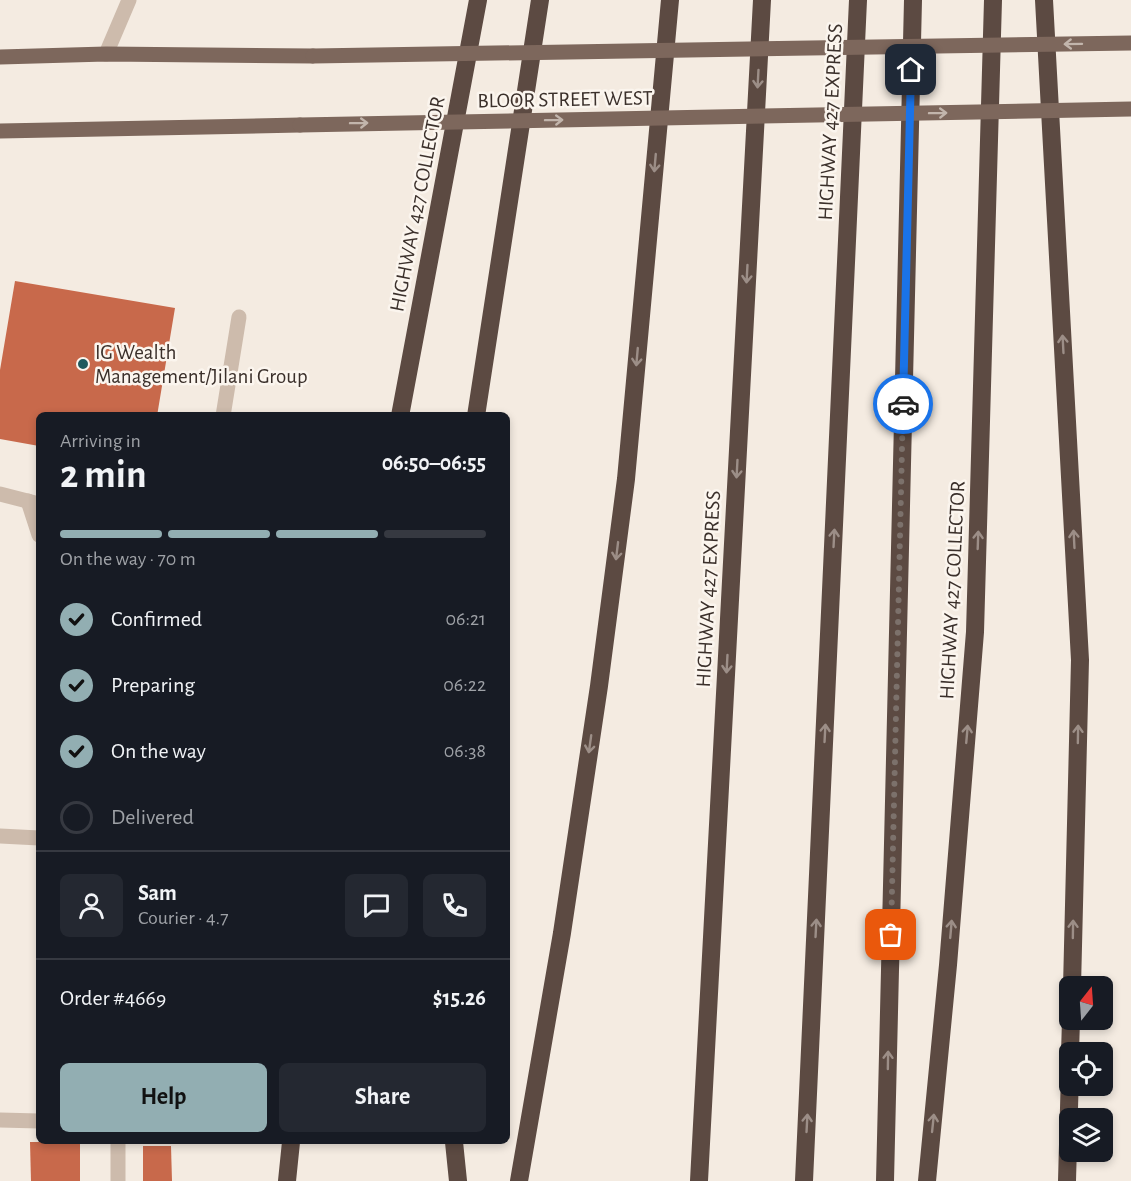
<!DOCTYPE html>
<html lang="en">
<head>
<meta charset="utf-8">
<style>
  body { margin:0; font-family:"Alegreya Sans",sans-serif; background:#242831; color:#f1f3f6; height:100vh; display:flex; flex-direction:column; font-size:22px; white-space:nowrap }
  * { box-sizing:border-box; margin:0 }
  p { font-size:20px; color:#9ea1a6 }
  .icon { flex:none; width:33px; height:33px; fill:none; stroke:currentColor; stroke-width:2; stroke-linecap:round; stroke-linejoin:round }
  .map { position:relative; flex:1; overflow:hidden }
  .panel { position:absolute; left:36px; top:412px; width:474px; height:732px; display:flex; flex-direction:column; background:#171b24; border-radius:9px; box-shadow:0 3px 9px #0003 }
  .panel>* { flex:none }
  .needle { width:39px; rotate:17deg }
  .tools { position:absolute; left:1059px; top:976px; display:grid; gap:12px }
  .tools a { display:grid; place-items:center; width:54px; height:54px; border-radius:9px; background:#171b24; box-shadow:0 3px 9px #0003; font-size:30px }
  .pin { position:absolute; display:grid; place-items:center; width:51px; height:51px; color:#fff; margin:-26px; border-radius:12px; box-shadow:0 3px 9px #0006 }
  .courier { position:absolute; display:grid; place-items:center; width:60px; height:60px; margin:-30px; border:4px solid #1a73e8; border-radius:50%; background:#fff; color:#222; box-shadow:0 2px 8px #0007 }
  .summary em { font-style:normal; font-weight:700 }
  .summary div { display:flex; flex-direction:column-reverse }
  .summary { display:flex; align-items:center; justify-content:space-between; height:102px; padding:0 24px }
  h1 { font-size:39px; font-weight:700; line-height:45px }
  .bar { display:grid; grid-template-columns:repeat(4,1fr); gap:9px 6px; align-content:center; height:72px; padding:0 24px }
  .bar i { height:8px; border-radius:4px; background:#363941 }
  .bar .selected { background:#92aeb2 }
  .bar p { grid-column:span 4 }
  .line { display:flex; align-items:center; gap:15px; padding:0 24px; border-top:2px solid #363941 }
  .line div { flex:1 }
  .round { display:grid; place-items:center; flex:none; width:63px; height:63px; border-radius:9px; background:#242831 }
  ol { padding:0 24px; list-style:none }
  li { display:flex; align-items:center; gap:18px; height:66px }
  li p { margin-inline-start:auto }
  li .icon { padding:6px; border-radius:50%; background:#92aeb2; color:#111; stroke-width:4 }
  li:last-child { color:#9ea1a6 }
  li i { width:33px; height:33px; border:3px solid #363941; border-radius:50% }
  .cta { display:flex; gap:12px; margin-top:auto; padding:12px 24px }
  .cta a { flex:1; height:69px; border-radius:9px; background:#92aeb2; color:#111; font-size:24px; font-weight:700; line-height:69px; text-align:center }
  .cta a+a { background:#242831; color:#f1f3f6 }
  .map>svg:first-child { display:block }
  .building { fill:#c8694b }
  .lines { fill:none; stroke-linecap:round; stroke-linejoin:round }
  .minor { stroke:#cdbbac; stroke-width:15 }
  .major { stroke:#7d675c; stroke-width:15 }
  .highway { stroke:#5c4a42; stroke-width:18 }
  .major-bridge { stroke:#7d675c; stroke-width:15 }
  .oneway { stroke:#c2b5ac }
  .oneway2 { stroke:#9c8e87 }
  .done { stroke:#7c716b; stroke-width:6; stroke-dasharray:0 10.8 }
  .route { stroke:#1a73e8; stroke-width:8 }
  .poi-dot { fill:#1f5a5e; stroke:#fbf5ee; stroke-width:2 }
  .labels { text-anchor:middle; stroke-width:5; stroke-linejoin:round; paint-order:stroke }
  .street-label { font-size:21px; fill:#3b302b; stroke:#fbf5ee }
  .poi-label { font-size:21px; fill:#3b302b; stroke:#fbf5ee; text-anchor:start }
</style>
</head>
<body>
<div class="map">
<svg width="1131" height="1181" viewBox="0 0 1131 1181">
  <rect width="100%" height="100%" fill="#f4ebe1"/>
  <g class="building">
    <path d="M15 281 175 308 157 416H39V446L0 439V370Z"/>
    <path d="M30 1142H80V1181H31Z"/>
    <path d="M143 1146H171L172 1181H143Z"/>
  </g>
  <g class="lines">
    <g class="minor">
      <path d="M106 54 129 0"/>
      <path d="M223 416 239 317"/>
      <path d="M0 494 39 504"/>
      <path d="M28 501 39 535"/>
      <path d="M0 836 39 838"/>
      <path d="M0 1120 39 1121"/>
      <path d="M118 1142V1181"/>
    </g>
    <g class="major">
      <path d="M0 57 106 54 313 56"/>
      <path d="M0 131 300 125"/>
    </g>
    <g class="highway">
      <path d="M1044 0 1080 660 1072 987"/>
      <path d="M400 416 478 0"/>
      <path d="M476 416 540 0"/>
      <path d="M1070 1053 1071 1020"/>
      <path d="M454 1142 458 1181"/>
      <path d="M287 1181 291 1142"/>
      <path d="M519 1181 562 933 599 686 626 479 670 0"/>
      <path d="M699 1181 762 0"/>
      <path d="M804 1181 858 0"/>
      <path d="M885 1181 913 0"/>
      <path d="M927 1181 948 965 975 632 993 0"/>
      <path d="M1067 1181 1070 1072"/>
    </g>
    <g class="major-bridge">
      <path d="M313 56 1131 43"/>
      <path d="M300 125 1131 109"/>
    </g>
  </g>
  <defs><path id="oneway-shaft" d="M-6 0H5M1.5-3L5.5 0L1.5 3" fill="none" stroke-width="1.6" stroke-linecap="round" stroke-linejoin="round" transform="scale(1.5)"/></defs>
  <g class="oneway">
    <use href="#oneway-shaft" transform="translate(1073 44) rotate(179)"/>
    <use href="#oneway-shaft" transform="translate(938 113) rotate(-1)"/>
    <use href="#oneway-shaft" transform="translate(554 120) rotate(-1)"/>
    <use href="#oneway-shaft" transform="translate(359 123) rotate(-1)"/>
  </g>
  <g class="oneway2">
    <use href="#oneway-shaft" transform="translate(758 79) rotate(93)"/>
    <use href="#oneway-shaft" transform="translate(655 163) rotate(95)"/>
    <use href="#oneway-shaft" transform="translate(747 274) rotate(93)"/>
    <use href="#oneway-shaft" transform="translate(1063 344) rotate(-93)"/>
    <use href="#oneway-shaft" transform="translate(637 357) rotate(95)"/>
    <use href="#oneway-shaft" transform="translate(737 469) rotate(93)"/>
    <use href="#oneway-shaft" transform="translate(834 538) rotate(-87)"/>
    <use href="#oneway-shaft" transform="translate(1074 539) rotate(-93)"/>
    <use href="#oneway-shaft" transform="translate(978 540) rotate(-88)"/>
    <use href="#oneway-shaft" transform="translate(617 551) rotate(97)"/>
    <use href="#oneway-shaft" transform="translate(727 664) rotate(93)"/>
    <use href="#oneway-shaft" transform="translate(825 733) rotate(-87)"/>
    <use href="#oneway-shaft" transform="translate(967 734) rotate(-85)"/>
    <use href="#oneway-shaft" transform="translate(1078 734) rotate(-89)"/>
    <use href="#oneway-shaft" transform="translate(590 744) rotate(98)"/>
    <use href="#oneway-shaft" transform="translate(816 928) rotate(-87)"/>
    <use href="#oneway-shaft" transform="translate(951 929) rotate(-85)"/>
    <use href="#oneway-shaft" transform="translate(1073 929) rotate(-89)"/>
    <use href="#oneway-shaft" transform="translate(888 1060) rotate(-89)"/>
    <use href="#oneway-shaft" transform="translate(807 1123) rotate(-87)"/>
    <use href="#oneway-shaft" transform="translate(933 1123) rotate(-84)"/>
  </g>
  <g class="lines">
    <path class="done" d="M891 935 903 404"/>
    <path class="route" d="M903 404 911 70"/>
  </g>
  <circle class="poi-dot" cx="83" cy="364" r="6"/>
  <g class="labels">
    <g class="street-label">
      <text transform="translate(565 99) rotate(-1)" y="7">BLOOR STREET WEST</text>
      <text transform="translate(830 122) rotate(-87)" y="7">HIGHWAY 427 EXPRESS</text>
      <text transform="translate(417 204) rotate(-79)" y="7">HIGHWAY 427 COLLECTOR</text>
      <text transform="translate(708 589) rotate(-87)" y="7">HIGHWAY 427 EXPRESS</text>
      <text transform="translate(952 590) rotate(-87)" y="7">HIGHWAY 427 COLLECTOR</text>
    </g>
    <g class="poi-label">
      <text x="95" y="359">IG Wealth<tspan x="95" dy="24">Management/Jilani Group</tspan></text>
    </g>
  </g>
</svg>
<div class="tools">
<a><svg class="needle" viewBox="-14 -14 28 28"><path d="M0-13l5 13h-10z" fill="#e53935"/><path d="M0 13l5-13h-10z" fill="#9ea1a6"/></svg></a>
<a><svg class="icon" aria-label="locate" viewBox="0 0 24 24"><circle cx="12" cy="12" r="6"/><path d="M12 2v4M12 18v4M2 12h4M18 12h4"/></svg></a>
<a><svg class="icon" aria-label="layers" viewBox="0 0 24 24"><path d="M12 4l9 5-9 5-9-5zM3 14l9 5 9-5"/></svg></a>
</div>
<div class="pin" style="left:891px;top:935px;background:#ea580c"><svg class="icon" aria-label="bag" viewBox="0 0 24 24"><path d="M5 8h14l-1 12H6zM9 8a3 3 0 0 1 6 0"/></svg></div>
<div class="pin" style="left:911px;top:70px;background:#1f2937"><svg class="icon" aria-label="home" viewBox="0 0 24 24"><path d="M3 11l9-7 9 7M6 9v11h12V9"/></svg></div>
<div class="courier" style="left:903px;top:404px"><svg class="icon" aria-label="car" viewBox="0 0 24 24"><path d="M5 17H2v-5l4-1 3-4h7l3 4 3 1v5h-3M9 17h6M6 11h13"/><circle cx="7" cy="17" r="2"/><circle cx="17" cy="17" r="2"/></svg></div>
<section class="panel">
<div class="summary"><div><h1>2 min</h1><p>Arriving in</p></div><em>06:50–06:55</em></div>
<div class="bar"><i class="selected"></i><i class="selected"></i><i class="selected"></i><i></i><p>On the way · 70 m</p></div>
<ol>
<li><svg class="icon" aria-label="check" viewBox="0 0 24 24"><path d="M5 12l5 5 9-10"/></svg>Confirmed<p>06:21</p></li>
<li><svg class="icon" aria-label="check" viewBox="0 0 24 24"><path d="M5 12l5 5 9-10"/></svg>Preparing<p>06:22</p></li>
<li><svg class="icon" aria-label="check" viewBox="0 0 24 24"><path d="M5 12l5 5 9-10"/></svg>On the way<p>06:38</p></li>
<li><i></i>Delivered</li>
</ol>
<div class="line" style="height:108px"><a class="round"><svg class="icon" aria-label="person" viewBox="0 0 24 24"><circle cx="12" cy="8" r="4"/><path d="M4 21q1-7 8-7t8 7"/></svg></a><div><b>Sam</b><p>Courier · 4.7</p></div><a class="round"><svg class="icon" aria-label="chat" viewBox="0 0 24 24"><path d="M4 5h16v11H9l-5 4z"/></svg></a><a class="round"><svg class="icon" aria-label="phone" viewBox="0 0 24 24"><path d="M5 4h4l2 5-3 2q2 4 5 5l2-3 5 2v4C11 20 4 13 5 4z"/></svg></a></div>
<div class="line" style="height:78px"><div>Order #4669</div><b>$15.26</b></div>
<div class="cta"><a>Help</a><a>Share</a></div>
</section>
</div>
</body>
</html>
